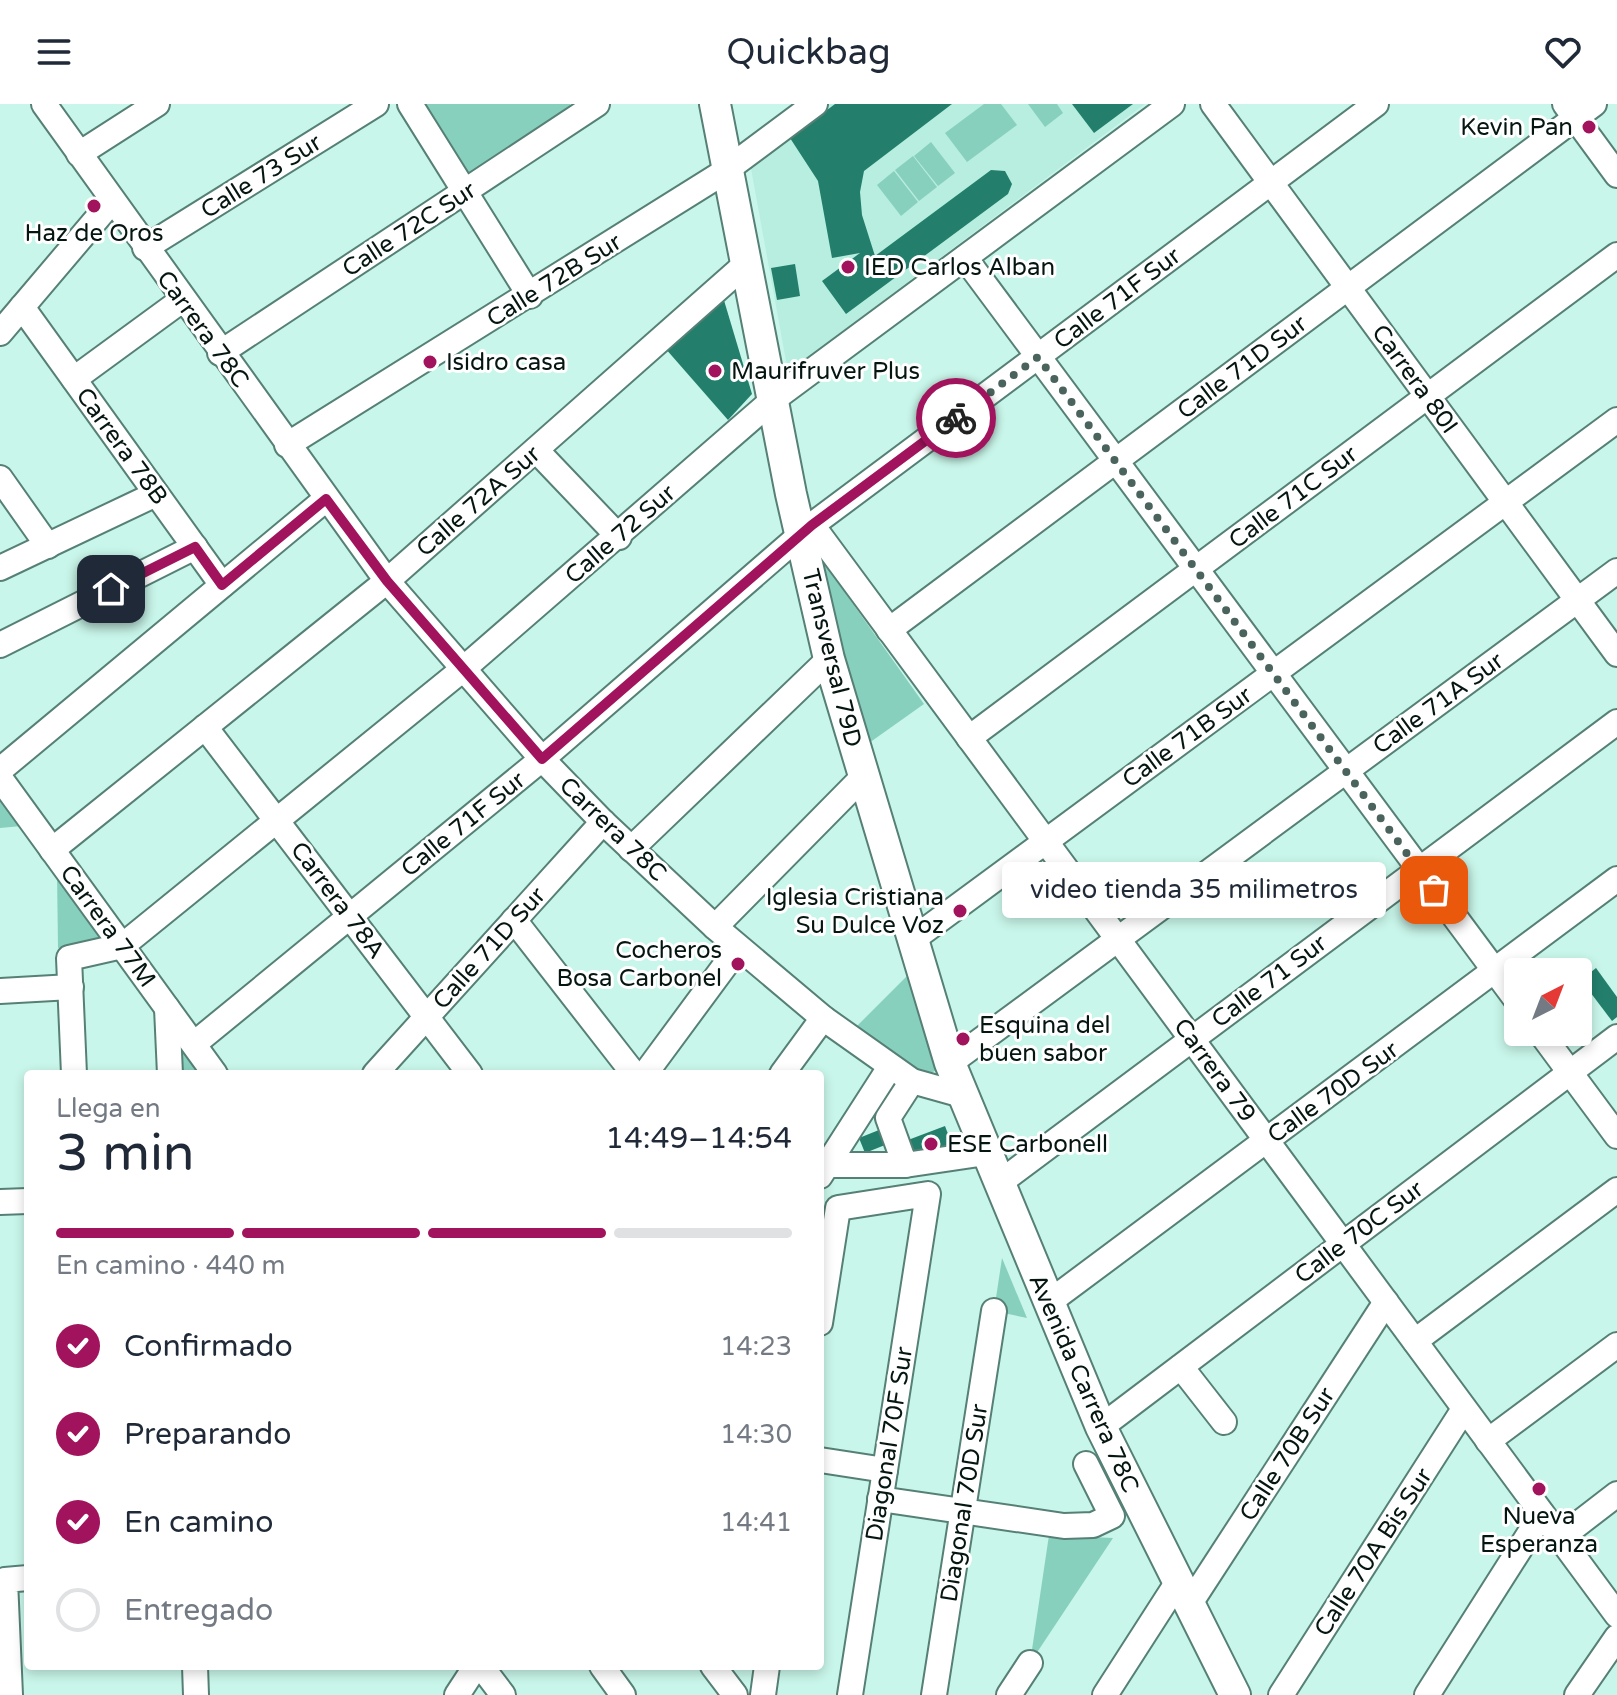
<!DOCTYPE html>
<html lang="es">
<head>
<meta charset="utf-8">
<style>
  body { margin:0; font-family:"Varela Round",sans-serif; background:#f2f2f3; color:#1f2937; height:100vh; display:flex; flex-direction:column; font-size:30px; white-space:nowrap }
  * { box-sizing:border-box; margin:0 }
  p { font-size:26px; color:#747a83 }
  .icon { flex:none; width:44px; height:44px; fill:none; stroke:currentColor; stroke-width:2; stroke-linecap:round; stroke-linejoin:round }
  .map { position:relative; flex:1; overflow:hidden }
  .side { position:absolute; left:24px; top:966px; width:800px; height:600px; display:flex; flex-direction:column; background:#fff; border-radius:8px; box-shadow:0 4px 12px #0003 }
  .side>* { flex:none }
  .needle { width:52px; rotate:42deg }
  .buttons { position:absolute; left:1504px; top:854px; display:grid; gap:16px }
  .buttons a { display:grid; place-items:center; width:88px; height:88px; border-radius:8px; background:#fff; box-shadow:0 4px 12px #0003; font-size:40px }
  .pin { position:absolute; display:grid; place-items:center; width:68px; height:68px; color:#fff; margin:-34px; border-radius:16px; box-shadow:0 4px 12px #0006 }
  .courier { position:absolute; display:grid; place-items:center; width:80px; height:80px; margin:-40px; border:6px solid #a1145d; border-radius:50%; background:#fff; color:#222; box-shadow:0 2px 10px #0007 }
  .bubble { position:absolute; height:56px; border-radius:8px; background:#fff; box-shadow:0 4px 12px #0003; font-size:26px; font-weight:600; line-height:56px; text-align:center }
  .headline em { font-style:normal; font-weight:600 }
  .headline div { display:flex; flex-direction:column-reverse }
  .headline { display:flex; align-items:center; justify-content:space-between; height:136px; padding:0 32px }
  h1 { font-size:52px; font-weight:600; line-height:60px }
  .bar { display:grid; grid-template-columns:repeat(4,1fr); gap:12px 8px; align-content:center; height:96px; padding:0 32px }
  .bar i { height:10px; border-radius:6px; background:#e0e1e3 }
  .bar .active { background:#a1145d }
  .bar p { grid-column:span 4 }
  ol { padding:0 32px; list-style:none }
  li { display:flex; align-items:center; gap:24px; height:88px }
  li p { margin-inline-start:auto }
  li .icon { padding:8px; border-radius:50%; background:#a1145d; color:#fff; stroke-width:4 }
  li:last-child { color:#747a83 }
  li i { width:44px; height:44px; border:4px solid #e0e1e3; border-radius:50% }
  header { display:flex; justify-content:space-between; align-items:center; height:104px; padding:0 32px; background:#fff; font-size:36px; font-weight:600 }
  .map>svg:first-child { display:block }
  .built { fill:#b7eedf }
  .green { fill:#88d0be }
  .building { fill:#237f6c }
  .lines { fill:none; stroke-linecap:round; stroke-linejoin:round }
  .minor-casing { stroke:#568075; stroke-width:28 }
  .major-casing { stroke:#568075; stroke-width:34 }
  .minor { stroke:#fff; stroke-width:24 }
  .major { stroke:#fff; stroke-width:30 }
  .done { stroke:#4a645d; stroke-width:8; stroke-dasharray:0 14.4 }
  .route { stroke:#a1145d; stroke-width:10 }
  .poi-dot { fill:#a1145d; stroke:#fff; stroke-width:3 }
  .labels { text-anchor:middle; stroke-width:6; stroke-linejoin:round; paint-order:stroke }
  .poi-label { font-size:24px; fill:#051511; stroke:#fff; text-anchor:start }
  .street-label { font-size:24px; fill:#051511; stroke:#fff }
</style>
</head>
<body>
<header><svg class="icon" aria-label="menu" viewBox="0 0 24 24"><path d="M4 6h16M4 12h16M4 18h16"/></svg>Quickbag<svg class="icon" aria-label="heart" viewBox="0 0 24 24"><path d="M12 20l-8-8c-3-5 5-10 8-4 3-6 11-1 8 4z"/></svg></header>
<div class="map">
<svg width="1617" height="1591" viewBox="0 0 1617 1591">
  <rect width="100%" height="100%" fill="#c9f6ea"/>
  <path class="built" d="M829 0H1145L788 268 750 59Z"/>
  <g class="green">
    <path d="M422 0H570L574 7 468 73Z"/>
    <path d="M984 0H1001L1017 21 967 58 945 29Z"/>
    <path d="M1028 0H1057L1063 9 1045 23Z"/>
    <path d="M931 38 955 69 938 82 914 52Z"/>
    <path d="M913 52 937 83 919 97 895 66Z"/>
    <path d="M894 67 918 98 901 112 877 81Z"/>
    <path d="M814 445 924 600 869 639Z"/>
    <path d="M0 692 22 722 0 724Z"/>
    <path d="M57 769 103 832 58 844Z"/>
    <path d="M908 871 941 964 925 972 855 924Z"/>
    <path d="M178 936 202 970H180Z"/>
    <path d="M1002 1154 1027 1214 994 1207Z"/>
    <path d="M1049 1431 1113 1434 1030 1559Z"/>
  </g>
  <g class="building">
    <path d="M835 0H952L864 67 860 88 862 111 875 152 991 66 1005 67 1012 80 1008 90 846 210 822 177 860 149 832 154 818 77 790 34Z"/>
    <path d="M1072 0H1133L1094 29Z"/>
    <path d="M795 160 800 192 777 196 771 164Z"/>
    <path d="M723 193 752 290 728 316 665 244Z"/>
    <path d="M1596 864 1617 893V913L1612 917 1581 876Z"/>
    <path d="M945 1022 953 1043 917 1058 908 1036Z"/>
    <path d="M879 1026 885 1041 865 1049 859 1034Z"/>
  </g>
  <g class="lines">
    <defs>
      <g id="minor">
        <path d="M44 0 387 477 542 655 603 718 715 823 823 914 912 977 962 991"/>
        <path d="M410 0 530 192"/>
        <path d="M1213 0 1617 550"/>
        <path d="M1565 0 1617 71"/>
        <path d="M79 50 157 0"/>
        <path d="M145 144 376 0"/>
        <path d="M965 154 1518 898"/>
        <path d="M22 203 222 481"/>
        <path d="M0 229 112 97"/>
        <path d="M220 249 597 0"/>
        <path d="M74 275 182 196"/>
        <path d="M287 341 721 70 815 0"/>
        <path d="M536 346 619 433"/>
        <path d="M0 374 48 442"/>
        <path d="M812 421 1617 1511"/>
        <path d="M0 464 156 390"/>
        <path d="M889 526 1594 0"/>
        <path d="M0 541 195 443"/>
        <path d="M205 623 470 970"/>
        <path d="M969 634 1617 151"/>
        <path d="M0 666 326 395"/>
        <path d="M0 674 215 970"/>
        <path d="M631 745 829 555"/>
        <path d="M52 746 387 477 747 159"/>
        <path d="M514 816 634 970"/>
        <path d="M715 823 863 673"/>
        <path d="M912 836 1617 316"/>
        <path d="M0 887 71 883"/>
        <path d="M167 904 170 970"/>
        <path d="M1540 928 1617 1032"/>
        <path d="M194 940 542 655 812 421 1376 0"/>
        <path d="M950 959 1617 467"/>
        <path d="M74 970 69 854 122 842 462 566 774 295 1172 0"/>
        <path d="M375 970 603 718"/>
        <path d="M645 970 738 844"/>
        <path d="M782 970 823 914"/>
        <path d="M912 977 888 1014 905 1061 986 1049"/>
        <path d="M827 1061H905"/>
        <path d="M820 1072 890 963"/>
        <path d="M998 1080 1617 618"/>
        <path d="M0 1098 28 1097"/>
        <path d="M1048 1199 1617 775"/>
        <path d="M820 1219 838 1104 928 1090 850 1591"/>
        <path d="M1415 1237 1617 1086"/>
        <path d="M1181 1263 1224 1318"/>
        <path d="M1101 1323 1617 933"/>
        <path d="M1488 1337 1617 1241"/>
        <path d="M820 1356 885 1366"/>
        <path d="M880 1395 1064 1422 1093 1421 1112 1412 1086 1360"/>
        <path d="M1560 1434 1617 1390"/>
        <path d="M1189 1501 1386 1198"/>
        <path d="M195 1562 196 1591"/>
        <path d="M481 1562 503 1591"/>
        <path d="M602 1562 623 1591"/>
        <path d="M713 1562 735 1591"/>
        <path d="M10 1591 5 1476 28 1474"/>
        <path d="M457 1591 476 1562"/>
        <path d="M763 1591 767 1562"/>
        <path d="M934 1591 994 1207"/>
        <path d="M1009 1591 1030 1559"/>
        <path d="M1105 1591 1177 1479"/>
        <path d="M1281 1591 1464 1305"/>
        <path d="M1427 1591 1542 1410"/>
        <path d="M1577 1591 1617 1533"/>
      </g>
      <path id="major" d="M715 0 791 390 829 555 950 959 1101 1323 1235 1591"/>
    </defs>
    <use href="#minor" class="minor-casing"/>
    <use href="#major" class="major-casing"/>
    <use href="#minor" class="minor"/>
    <use href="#major" class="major"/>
  </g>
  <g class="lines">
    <path class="done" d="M956 314 1038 253 1434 786"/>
    <path class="route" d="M111 485 195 443 222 481 326 395 387 477 542 655 812 421 956 314"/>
  </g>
  <g class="poi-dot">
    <circle cx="1589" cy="23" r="8"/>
    <circle cx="94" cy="102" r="8"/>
    <circle cx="848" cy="163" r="8"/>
    <circle cx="430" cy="258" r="8"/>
    <circle cx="715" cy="267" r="8"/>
    <circle cx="960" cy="807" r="8"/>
    <circle cx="738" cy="860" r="8"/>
    <circle cx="963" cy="935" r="8"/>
    <circle cx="931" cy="1040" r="8"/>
    <circle cx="1539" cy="1385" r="8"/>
  </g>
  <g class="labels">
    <g class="poi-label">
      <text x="1573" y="31" text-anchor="end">Kevin Pan</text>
      <text x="94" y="137" text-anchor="middle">Haz de Oros</text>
      <text x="864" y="171">IED Carlos Alban</text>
      <text x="446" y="266">Isidro casa</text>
      <text x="731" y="275">Maurifruver Plus</text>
      <text x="944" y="801" text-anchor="end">Iglesia Cristiana<tspan x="944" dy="28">Su Dulce Voz</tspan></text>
      <text x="722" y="854" text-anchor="end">Cocheros<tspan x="722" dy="28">Bosa Carbonel</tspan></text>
      <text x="979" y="929">Esquina del<tspan x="979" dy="28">buen sabor</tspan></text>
      <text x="947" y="1048">ESE Carbonell</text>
      <text x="1539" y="1420" text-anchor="middle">Nueva<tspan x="1539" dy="28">Esperanza</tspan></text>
    </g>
    <g class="street-label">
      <text transform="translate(261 72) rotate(-32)" y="8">Calle 73 Sur</text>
      <text transform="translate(409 125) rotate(-33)" y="8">Calle 72C Sur</text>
      <text transform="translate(554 176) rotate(-32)" y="8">Calle 72B Sur</text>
      <text transform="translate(1117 194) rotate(-37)" y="8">Calle 71F Sur</text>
      <text transform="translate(203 225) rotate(54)" y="8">Carrera 78C</text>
      <text transform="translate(1242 263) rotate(-37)" y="8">Calle 71D Sur</text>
      <text transform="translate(1415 275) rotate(54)" y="8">Carrera 80I</text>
      <text transform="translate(122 342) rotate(54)" y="8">Carrera 78B</text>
      <text transform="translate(1293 393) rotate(-37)" y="8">Calle 71C Sur</text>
      <text transform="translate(478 397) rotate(-41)" y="8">Calle 72A Sur</text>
      <text transform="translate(620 430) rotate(-41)" y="8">Calle 72 Sur</text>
      <text transform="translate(832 554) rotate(76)" y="8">Transversal 79D</text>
      <text transform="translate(1438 599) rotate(-36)" y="8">Calle 71A Sur</text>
      <text transform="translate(1187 633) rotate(-36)" y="8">Calle 71B Sur</text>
      <text transform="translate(463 720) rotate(-39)" y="8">Calle 71F Sur</text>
      <text transform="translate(613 725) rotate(44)" y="8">Carrera 78C</text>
      <text transform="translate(338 796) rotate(53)" y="8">Carrera 78A</text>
      <text transform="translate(108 822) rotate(54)" y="8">Carrera 77M</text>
      <text transform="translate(489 844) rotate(-48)" y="8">Calle 71D Sur</text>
      <text transform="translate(1269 877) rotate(-37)" y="8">Calle 71 Sur</text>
      <text transform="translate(1215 966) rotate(54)" y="8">Carrera 79</text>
      <text transform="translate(1333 988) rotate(-36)" y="8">Calle 70D Sur</text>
      <text transform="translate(1359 1128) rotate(-37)" y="8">Calle 70C Sur</text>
      <text transform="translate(1084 1279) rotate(66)" y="8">Avenida Carrera 78C</text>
      <text transform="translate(889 1340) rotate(-81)" y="8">Diagonal 70F Sur</text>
      <text transform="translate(1287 1350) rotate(-57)" y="8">Calle 70B Sur</text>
      <text transform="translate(964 1399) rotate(-81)" y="8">Diagonal 70D Sur</text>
      <text transform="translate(1373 1448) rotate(-57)" y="8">Calle 70A Bis Sur</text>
    </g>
  </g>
</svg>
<div class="buttons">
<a><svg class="needle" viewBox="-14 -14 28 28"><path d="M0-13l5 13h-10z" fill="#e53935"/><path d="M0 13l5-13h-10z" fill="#747a83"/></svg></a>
</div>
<div class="pin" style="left:1434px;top:786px;background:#ea580c"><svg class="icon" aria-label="bag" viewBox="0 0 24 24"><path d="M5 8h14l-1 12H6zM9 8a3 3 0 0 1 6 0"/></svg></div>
<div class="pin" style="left:111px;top:485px;background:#1f2937"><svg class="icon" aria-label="home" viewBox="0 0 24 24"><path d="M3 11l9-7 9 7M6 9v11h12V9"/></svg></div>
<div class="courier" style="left:956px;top:314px"><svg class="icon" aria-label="bike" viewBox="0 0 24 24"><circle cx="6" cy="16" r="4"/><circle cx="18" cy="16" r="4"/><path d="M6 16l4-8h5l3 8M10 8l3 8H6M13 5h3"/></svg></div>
<div class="bubble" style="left:1002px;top:758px;width:384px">video tienda 35 milimetros</div>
<section class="side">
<div class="headline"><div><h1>3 min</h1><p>Llega en</p></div><em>14:49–14:54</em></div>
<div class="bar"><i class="active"></i><i class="active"></i><i class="active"></i><i></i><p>En camino · 440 m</p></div>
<ol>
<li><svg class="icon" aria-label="check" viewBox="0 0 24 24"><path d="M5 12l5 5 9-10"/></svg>Confirmado<p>14:23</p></li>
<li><svg class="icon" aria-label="check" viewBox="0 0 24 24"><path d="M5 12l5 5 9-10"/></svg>Preparando<p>14:30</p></li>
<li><svg class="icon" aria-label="check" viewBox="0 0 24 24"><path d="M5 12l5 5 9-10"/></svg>En camino<p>14:41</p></li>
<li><i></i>Entregado</li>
</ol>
</section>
</div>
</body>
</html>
